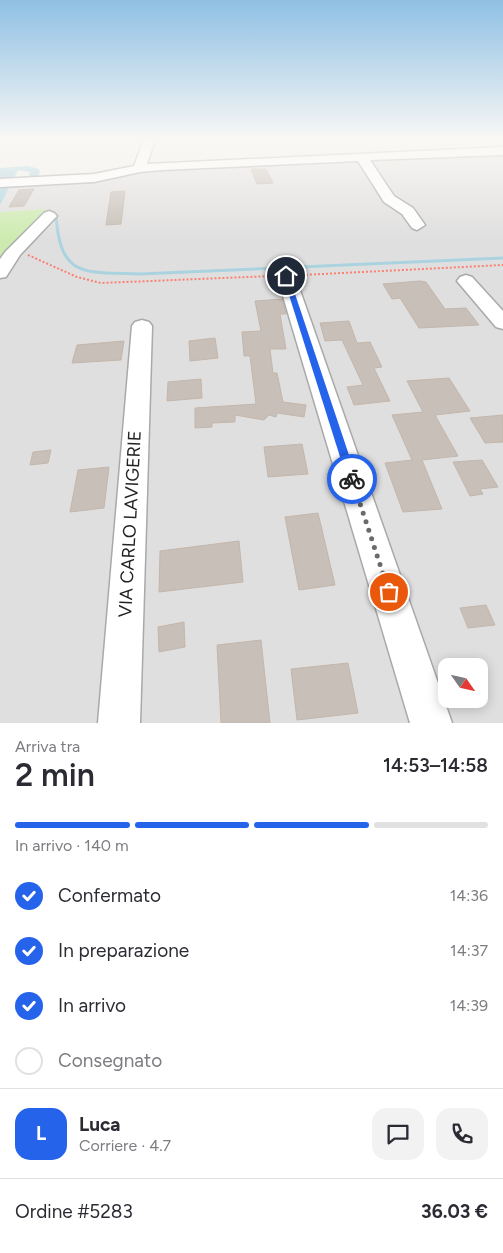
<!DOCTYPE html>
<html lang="it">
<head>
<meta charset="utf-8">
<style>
  body { margin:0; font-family:Figtree,sans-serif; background:#f2f2f3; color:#2b2b33; height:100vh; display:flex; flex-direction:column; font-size:19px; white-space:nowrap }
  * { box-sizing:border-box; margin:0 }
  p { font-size:16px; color:#7c7c81 }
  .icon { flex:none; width:28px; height:28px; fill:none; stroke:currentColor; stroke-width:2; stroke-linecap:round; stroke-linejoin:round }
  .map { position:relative; height:723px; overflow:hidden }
  .drawer { display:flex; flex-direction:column; background:#fff; flex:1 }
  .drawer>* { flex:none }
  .needle { width:32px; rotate:124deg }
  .controls { position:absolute; left:438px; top:658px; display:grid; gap:10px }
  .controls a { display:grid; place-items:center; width:50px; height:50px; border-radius:10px; background:#fff; box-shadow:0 2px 12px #0003; font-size:25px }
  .pin { position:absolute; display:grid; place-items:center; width:42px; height:42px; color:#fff; margin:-21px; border:2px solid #fff; border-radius:50%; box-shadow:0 1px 5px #0007 }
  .courier { position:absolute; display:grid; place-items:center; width:50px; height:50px; margin:-25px; border:4px solid #2563eb; border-radius:50%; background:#fff; color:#222; box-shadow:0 1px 6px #0007 }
  .head em { font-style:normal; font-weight:600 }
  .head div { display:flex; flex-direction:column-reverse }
  .head { display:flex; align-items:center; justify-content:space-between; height:85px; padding:0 15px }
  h1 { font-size:32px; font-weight:600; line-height:38px }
  .bar { display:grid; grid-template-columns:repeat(4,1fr); gap:8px 5px; align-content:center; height:60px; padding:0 15px }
  .bar i { height:6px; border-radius:4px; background:#e1e1e2 }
  .bar .current { background:#2563eb }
  .bar p { grid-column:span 4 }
  .line { display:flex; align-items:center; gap:12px; padding:0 15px; border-top:1px solid #e1e1e2 }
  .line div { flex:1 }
  .round { display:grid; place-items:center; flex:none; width:52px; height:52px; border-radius:15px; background:#f2f2f3 }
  ol { padding:0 15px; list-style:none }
  li { display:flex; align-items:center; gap:15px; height:55px }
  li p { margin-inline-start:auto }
  li .icon { padding:5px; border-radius:50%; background:#2563eb; color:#fff; stroke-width:4 }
  li:last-child { color:#7c7c81 }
  li i { width:28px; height:28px; border:2px solid #e1e1e2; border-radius:50% }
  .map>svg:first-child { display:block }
  .residential { fill:#e0dfdf; fill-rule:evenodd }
  .grass { fill:#cdebb0 }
  .water { fill:#aad3df }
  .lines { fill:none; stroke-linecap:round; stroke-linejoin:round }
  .stream { stroke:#aad3df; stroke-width:3 }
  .building { fill:#c7bfb8; stroke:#c4b6ab }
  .minor-casing { stroke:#a9a9a9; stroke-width:3 }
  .path { stroke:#fa8072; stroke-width:2; stroke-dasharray:2 2; stroke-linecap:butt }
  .minor { fill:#fff; fill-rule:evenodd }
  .route { fill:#2563eb }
  .done { stroke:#6b6a68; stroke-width:5; stroke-dasharray:0 9 }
  .labels { text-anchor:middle; stroke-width:4; stroke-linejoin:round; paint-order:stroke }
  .near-street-label { font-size:18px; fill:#222; stroke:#fff }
</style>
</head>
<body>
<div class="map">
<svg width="503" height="723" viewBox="0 0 503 723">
  <rect width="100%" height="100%" fill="#f2efe9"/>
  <path class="residential" d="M503 151V723H0V277L44 209 0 212V183L94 178 139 168ZM446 666H479V699H446Z"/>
  <path class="grass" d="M44 209 49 216 0 273V212Z"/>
  <path class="water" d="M28 166 39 169 40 172 37 178 28 179 30 172 18 170 0 205V168Z"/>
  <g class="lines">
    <path class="stream" d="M56 215C60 279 85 272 140 274L503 258"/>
  </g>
  <g class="building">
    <path d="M251 169H266L273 183 257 184Z"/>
    <path d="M34 189 24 206 9 207 19 190Z"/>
    <path d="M125 191 121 224 106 225 111 192Z"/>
    <path d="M420 281 426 282 445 309 466 308 479 325 419 328 400 298 392 299 383 284Z"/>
    <path d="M282 299 286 314H280L286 349H270L273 373H277L283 402 306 405 304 417 277 413 276 417 269 415 264 420 235 415V422L212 423V427L195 428V408L256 404 250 356H244L242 332 261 331 255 301Z"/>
    <path d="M349 321 357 343 370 342 382 367 374 368 390 401 354 405 347 387 363 385 342 340 325 341 320 323Z"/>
    <path d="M215 338 218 358 190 361 189 341Z"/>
    <path d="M124 341 121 360 72 363 77 345Z"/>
    <path d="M449 378 470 411 435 415 458 456 422 460 442 509 403 512 385 463 412 460 392 415 423 412 407 381Z"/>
    <path d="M201 379 202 398 167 401 168 382Z"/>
    <path d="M503 415V442L485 443 470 418Z"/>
    <path d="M302 444 308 474 268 477 264 447Z"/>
    <path d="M51 450 48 463 30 465 33 452Z"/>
    <path d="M482 460 498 487 480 489 483 494 470 496 453 462Z"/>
    <path d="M109 467 104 508 70 512 78 470Z"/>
    <path d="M318 513 335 585 299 590 285 517Z"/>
    <path d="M239 541 243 582 159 592 160 551Z"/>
    <path d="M486 605 495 625 468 628 460 608Z"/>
    <path d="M184 622 185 647 159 652 158 627Z"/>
    <path d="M261 640 270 723H221L217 645Z"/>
    <path d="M348 663 358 713 297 720 291 669Z"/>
  </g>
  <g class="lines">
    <defs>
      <g id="minor">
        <path d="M144 139H155L147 164 503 147V155L370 160 394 196 413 208 425 225 417 230 412 228 402 214 384 202 358 161 162 170 140 172 94 182 0 187V179L94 174 134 166Z"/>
        <path d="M49 211 54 213 57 216 54 219 20 255 6 277 0 278V259L5 252 44 213Z"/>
        <path d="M286 271 292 272 295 276 452 723H410L277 276 280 272Z"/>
        <path d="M466 275 472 277 503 311V329L496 327 457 281 460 277Z"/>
        <path d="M142 320 149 322 152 326 140 723H98L132 326 135 322Z"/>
      </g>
    </defs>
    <use href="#minor" class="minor-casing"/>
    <g class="path">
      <path d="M28 255 77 277 101 283 272 276"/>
      <path d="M302 275 503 265"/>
    </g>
    <use href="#minor" class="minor"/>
  </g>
  <linearGradient id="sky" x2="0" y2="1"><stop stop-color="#8fc0e4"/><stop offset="0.58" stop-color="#f9f8f5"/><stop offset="1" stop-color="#f9f8f5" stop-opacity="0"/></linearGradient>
  <rect width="503" height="240" fill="url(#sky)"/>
  <path class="route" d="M286 274 289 276 357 479 352 484 347 479 283 276Z"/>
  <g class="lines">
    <path class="done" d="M352 479 389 592"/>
  </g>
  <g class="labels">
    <g class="near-street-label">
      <text transform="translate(130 524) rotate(-87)" y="6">VIA CARLO LAVIGERIE</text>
    </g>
  </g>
</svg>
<div class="controls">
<a><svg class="needle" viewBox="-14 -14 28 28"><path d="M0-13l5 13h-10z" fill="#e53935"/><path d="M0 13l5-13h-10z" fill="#7c7c81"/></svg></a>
</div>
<div class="pin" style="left:389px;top:592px;background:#ea580c"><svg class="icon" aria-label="bag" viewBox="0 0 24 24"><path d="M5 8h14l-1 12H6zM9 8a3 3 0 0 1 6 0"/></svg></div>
<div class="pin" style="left:286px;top:276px;background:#1f2937"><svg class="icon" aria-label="home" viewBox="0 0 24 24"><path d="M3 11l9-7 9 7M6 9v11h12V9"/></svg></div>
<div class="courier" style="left:352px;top:479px"><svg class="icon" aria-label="bike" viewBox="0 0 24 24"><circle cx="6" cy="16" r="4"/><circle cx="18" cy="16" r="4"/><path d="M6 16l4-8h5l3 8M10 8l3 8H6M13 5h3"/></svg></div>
</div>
<section class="drawer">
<div class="head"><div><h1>2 min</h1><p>Arriva tra</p></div><em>14:53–14:58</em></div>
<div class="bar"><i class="current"></i><i class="current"></i><i class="current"></i><i></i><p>In arrivo · 140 m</p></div>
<ol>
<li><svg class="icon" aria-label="check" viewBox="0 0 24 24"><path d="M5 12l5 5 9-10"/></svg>Confermato<p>14:36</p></li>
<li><svg class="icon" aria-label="check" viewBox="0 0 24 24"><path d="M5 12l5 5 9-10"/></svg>In preparazione<p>14:37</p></li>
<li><svg class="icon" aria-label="check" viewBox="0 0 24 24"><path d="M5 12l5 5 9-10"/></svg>In arrivo<p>14:39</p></li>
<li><i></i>Consegnato</li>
</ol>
<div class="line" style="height:90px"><b class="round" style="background:#2563eb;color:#fff">L</b><div><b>Luca</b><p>Corriere · 4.7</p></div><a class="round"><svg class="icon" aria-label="chat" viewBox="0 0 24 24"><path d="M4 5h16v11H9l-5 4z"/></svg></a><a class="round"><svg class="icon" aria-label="phone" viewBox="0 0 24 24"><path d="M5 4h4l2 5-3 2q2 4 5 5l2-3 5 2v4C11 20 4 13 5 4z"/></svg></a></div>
<div class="line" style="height:65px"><div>Ordine #5283</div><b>36.03 €</b></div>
</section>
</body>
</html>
